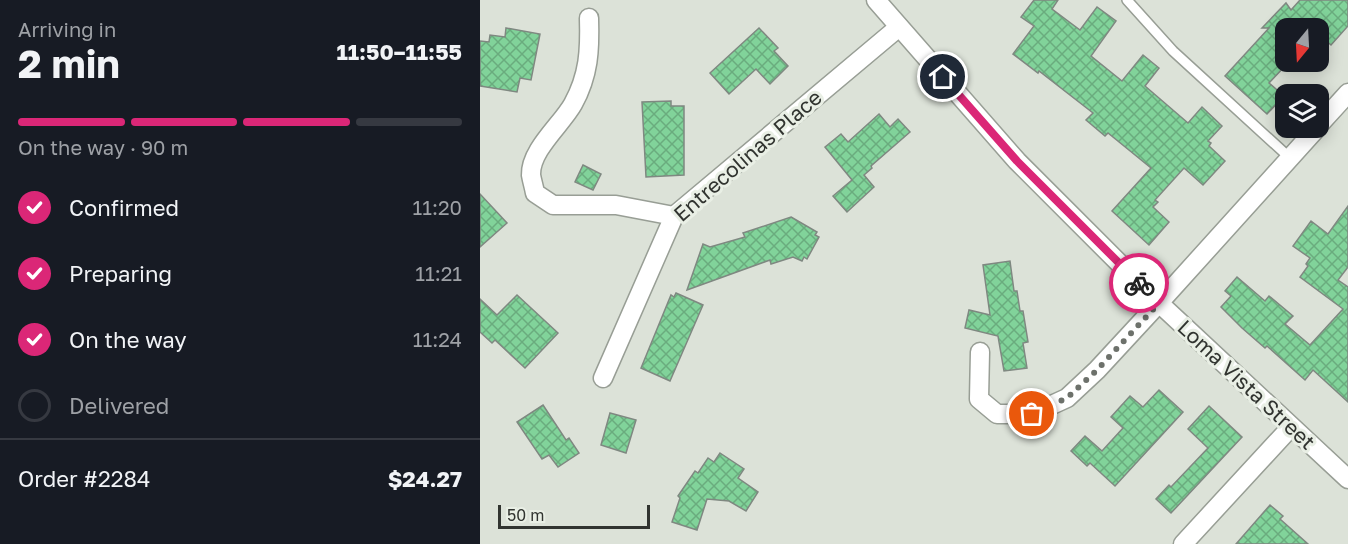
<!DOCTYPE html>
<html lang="en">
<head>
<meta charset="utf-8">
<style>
  body { margin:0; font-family:"Golos Text",sans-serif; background:#20242c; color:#f1f3f6; height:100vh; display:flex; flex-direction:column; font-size:22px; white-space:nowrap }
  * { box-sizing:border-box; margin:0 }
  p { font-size:20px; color:#9ea1a6 }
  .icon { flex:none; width:33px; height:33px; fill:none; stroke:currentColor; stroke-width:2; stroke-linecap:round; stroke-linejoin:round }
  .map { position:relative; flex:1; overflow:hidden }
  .details { display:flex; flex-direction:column; background:#171b24; width:480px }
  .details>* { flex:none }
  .needle { width:39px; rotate:198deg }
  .buttons { position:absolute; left:795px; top:18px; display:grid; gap:12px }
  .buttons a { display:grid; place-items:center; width:54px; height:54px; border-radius:12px; background:#171b24; box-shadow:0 3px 15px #0003; font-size:30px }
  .scale { position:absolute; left:18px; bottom:15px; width:152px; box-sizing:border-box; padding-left:6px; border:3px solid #313430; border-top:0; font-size:16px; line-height:21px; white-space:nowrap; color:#313430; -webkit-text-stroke:4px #e9efe5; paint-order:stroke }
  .pin { position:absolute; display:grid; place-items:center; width:51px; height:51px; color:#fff; margin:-26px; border:3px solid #fff; border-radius:50%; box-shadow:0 2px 6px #0007 }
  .courier { position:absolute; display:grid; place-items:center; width:60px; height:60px; margin:-30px; border:4px solid #db2777; border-radius:50%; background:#fff; color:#222; box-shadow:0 2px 8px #0007 }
  .overview em { font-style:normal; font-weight:700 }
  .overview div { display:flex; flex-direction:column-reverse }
  .overview { display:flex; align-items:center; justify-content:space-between; height:102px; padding:0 18px }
  h1 { font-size:39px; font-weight:700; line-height:45px }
  .bar { display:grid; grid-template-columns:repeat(4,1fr); gap:9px 6px; align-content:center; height:72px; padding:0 18px }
  .bar i { height:8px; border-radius:4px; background:#363941 }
  .bar .active { background:#db2777 }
  .bar p { grid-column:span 4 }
  .line { display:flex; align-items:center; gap:15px; padding:0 18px; border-top:2px solid #363941 }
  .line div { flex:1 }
  ol { padding:0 18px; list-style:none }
  li { display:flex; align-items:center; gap:18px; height:66px }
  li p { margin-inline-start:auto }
  li .icon { padding:6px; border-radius:50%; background:#db2777; color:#fff; stroke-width:4 }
  li:last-child { color:#9ea1a6 }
  li i { width:33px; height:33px; border:3px solid #363941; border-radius:50% }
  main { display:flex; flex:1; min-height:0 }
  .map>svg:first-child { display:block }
  .building { fill:url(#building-cross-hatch); stroke:#7f8881; stroke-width:1.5 }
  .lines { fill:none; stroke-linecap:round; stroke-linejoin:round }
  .lane-casing { stroke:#989e95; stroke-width:12 }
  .street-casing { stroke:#989e95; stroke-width:21 }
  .lane { stroke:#fff; stroke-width:9 }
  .street { stroke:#fff; stroke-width:18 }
  .done { stroke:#6d716b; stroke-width:6; stroke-dasharray:0 10.8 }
  .route { stroke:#db2777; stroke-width:8 }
  .labels { text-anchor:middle; stroke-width:6; stroke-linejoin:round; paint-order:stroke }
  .street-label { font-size:21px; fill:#313430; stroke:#e9efe5 }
</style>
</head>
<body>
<main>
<section class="details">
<div class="overview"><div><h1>2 min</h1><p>Arriving in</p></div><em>11:50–11:55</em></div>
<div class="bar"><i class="active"></i><i class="active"></i><i class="active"></i><i></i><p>On the way · 90 m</p></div>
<ol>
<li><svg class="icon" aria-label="check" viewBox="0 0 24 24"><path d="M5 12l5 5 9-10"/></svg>Confirmed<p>11:20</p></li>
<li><svg class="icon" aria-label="check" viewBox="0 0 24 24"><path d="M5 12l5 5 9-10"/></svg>Preparing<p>11:21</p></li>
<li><svg class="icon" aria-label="check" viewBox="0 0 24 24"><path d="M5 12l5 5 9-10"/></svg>On the way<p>11:24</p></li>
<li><i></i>Delivered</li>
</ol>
<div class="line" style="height:78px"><div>Order #2284</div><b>$24.27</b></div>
</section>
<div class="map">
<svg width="868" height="544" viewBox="0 0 868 544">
  <defs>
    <pattern id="building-cross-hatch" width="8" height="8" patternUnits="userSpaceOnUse" patternTransform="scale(1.5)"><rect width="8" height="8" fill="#81d39a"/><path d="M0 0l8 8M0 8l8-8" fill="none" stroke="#6aac7e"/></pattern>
  </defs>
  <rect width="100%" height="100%" fill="#dce2d8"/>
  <g class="building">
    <path d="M554 0H578L572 9 600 30 617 7 636 21 611 56 642 81 663 55 679 68 665 86 708 123 722 107 742 126 728 141 731 143 729 146 745 161 723 185 704 168 675 200 678 202 673 207 689 222 669 245 632 211 671 168 628 133 625 136 606 120 613 113 559 71 558 73 533 54 554 26 541 17Z"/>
    <path d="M820 0H868V26L851 45 838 34V28H806V56L803 59 807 64 789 83 804 96 787 114 745 76 789 28H782L806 3 811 10Z"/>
    <path d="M26 28 60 34 51 80 40 78 37 92 0 86V41L9 42 10 35 25 37Z"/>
    <path d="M279 28 298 48 294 51 308 66 290 84 276 69 249 94 230 73Z"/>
    <path d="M191 101V106H204V175L166 177 162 102Z"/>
    <path d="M399 114 410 127 418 119 430 132 391 166 392 168 384 175 394 187 367 212 353 196 372 180 345 147 361 134 368 142Z"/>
    <path d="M103 165 121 174 113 190 95 182Z"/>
    <path d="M0 194 27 223 0 247Z"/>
    <path d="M868 206V267L858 280 868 287V402L833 370 825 380 787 346 785 348 762 328 741 307 751 296 745 291 757 277 785 301 789 296 813 316 805 324 830 345 863 309 820 277 828 266 826 264 830 258 813 246 831 221 848 234Z"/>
    <path d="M311 217 337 232 335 235 339 237 327 259 324 257 322 261 313 257 291 264 290 260 207 290 223 244 230 247 265 237 263 233Z"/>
    <path d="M530 261 534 291H537L540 311H543L548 342 543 343 547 368 524 371 518 336 485 328 489 310 510 315 503 265Z"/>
    <path d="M196 293 223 305 190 381 161 368 191 295 194 297Z"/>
    <path d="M37 295 78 333 45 368 15 340 12 343 0 332V299L17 315Z"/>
    <path d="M679 390 703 412 635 486 610 463 607 466 591 451 605 436 622 451 643 428 631 417 650 396 663 407Z"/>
    <path d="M63 405 86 440 89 438 99 453 78 467 69 455 62 459 37 422Z"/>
    <path d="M729 406 762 437 691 513 676 499 689 485 691 487 728 448 708 429Z"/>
    <path d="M130 413 156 420 146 453 121 445Z"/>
    <path d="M240 453 264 469 258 478 278 492 266 511 249 501 227 499 217 530 192 522 200 498 198 496 215 471 218 473 228 458 234 462Z"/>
    <path d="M790 505 803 516 800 519 828 544H756Z"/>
  </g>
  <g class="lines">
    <defs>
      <path id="lane" d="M647 0 693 51 810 158"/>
      <g id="street">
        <path d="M396 0 537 161 679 303 868 479"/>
        <path d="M109 18C110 50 109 75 93 104 82 124 50 150 51 175 52 181 54 187 55 193L73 205H136L194 216"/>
        <path d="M838 126 868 93"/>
        <path d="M500 352 499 399 517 414H552L587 398 617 370 679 303 837 128"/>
        <path d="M123 378 194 216 419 27"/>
        <path d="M703 544 811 427"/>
      </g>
    </defs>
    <use href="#lane" class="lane-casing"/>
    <use href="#street" class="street-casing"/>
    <use href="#lane" class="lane"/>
    <use href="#street" class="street"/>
  </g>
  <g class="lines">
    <path class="done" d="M552 414 587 398 617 370 679 303 659 283"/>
    <path class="route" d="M463 77 537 161 659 283"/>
  </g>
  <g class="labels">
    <g class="street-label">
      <text transform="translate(268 156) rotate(-41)" y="7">Entrecolinas Place</text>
      <text transform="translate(766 385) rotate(43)" y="7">Loma Vista Street</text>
    </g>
  </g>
</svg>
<div class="buttons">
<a><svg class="needle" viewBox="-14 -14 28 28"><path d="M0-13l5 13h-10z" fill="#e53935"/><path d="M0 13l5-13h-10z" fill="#9ea1a6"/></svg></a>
<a><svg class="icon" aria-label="layers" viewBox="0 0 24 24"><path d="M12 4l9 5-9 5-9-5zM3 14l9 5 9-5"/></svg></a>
</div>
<div class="scale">50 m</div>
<div class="pin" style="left:552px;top:414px;background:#ea580c"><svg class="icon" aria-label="bag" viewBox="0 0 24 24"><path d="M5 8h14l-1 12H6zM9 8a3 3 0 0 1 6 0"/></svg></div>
<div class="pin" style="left:463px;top:77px;background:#1f2937"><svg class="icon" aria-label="home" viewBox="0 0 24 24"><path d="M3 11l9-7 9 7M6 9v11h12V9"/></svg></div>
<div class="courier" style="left:659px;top:283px"><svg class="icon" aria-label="bike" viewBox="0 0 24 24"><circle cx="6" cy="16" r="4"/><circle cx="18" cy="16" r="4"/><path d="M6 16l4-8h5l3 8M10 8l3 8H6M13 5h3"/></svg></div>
</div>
</main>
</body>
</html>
